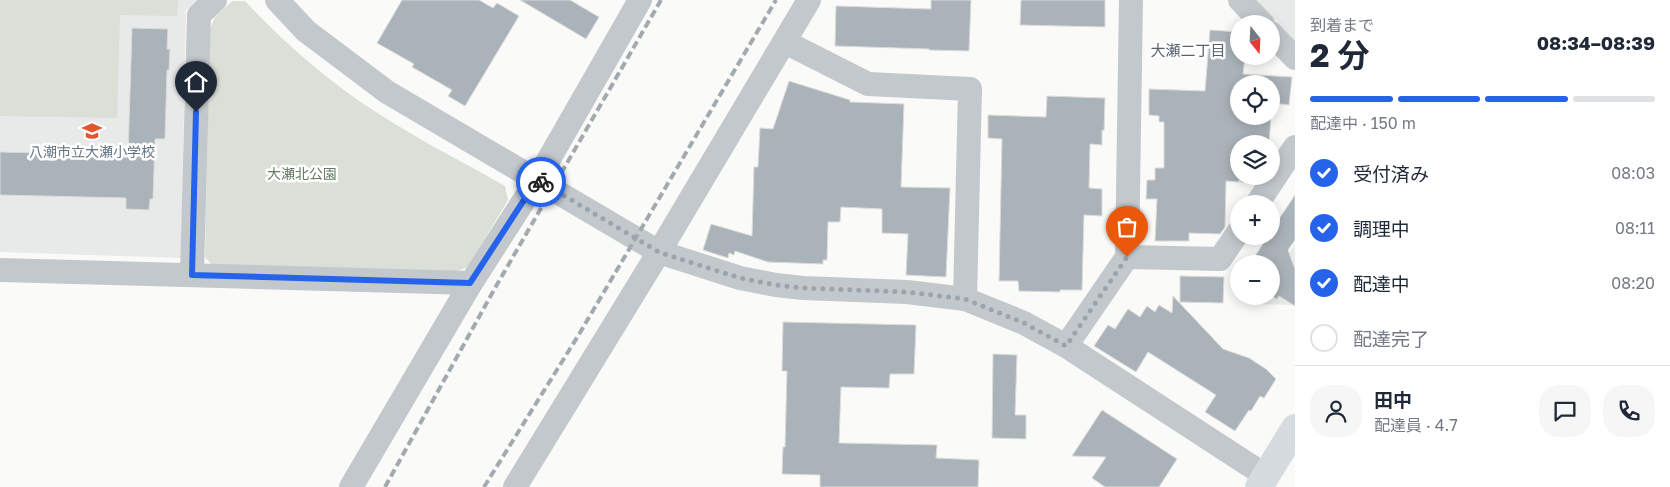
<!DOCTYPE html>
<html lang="ja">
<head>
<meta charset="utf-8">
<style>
  body { margin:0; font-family:"Golos Text","Noto Sans JP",sans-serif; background:#f6f6f7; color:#1f2937; height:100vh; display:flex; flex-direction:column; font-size:19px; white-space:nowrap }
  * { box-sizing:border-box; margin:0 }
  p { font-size:16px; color:#747a83 }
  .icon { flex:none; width:28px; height:28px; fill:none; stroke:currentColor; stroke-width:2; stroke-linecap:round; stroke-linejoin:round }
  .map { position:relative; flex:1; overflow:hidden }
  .side { display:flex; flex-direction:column; background:#fff; width:375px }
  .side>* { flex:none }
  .needle { width:32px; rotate:162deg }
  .fabs { position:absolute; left:1230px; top:15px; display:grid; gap:10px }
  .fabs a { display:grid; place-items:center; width:50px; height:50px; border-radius:50%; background:#fff; box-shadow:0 2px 12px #0003; font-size:25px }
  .pin { position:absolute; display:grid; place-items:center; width:42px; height:42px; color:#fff; margin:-51px -21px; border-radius:50% 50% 50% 0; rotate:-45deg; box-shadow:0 0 5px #0007 }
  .pin .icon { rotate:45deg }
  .courier { position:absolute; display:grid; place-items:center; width:50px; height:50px; margin:-25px; border:4px solid #2563eb; border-radius:50%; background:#fff; color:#222; box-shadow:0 1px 6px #0007 }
  .headline em { font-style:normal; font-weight:700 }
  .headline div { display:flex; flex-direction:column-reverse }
  .headline { display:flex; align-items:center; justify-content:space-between; height:85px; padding:0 15px }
  h1 { font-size:32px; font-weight:700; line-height:38px }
  .bar { display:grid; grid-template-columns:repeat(4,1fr); gap:8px 5px; align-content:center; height:60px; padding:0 15px }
  .bar i { height:6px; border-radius:4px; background:#e0e1e3 }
  .bar .selected { background:#2563eb }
  .bar p { grid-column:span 4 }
  .line { display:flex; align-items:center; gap:12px; padding:0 15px; border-top:1px solid #e0e1e3 }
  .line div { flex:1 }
  .round { display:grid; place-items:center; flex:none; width:52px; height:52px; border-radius:20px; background:#f6f6f7 }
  ol { padding:0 15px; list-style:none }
  li { display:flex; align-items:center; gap:15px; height:55px }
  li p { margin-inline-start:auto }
  li .icon { padding:5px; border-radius:50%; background:#2563eb; color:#fff; stroke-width:4 }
  li:last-child { color:#747a83 }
  li i { width:28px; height:28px; border:2px solid #e0e1e3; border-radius:50% }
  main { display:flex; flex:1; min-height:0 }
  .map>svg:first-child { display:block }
  .built { fill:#e8e9e9 }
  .green { fill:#dadfd7 }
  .building { fill:#aab3b9; stroke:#dcdcda }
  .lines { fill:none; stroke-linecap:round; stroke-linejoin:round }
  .street { stroke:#c3c8cc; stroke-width:24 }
  .secondary { stroke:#d6dbdf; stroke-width:28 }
  .rail { stroke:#a2aab0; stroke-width:4; stroke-dasharray:8 4; stroke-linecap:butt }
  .done { stroke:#99a4ac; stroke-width:5; stroke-dasharray:0 9 }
  .route { stroke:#2563eb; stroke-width:6 }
  .labels { text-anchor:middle; stroke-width:5; stroke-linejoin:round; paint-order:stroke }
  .poi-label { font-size:14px; fill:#657683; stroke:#fff }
  .park-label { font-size:14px; fill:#687a64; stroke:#fff }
  .neighbourhood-label { font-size:15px; fill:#57646e; stroke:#fff }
</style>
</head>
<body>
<main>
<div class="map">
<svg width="1295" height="487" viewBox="0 0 1295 487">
  <rect width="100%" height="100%" fill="#fafaf8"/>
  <g class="built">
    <path d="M0 0H197L186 10 181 258 0 252Z"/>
    <path d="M1257 0H1295V41Z"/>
    <path d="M1295 244V305L1256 304 1261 296H1271V280Z"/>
  </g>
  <g class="green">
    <path d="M0 0H178L177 16 120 15 117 118 0 116Z"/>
    <path d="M232 1H245C284 43 330 83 379 114 419 140 463 162 505 186L508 200 468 267 455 272 212 265 205 257 210 29 215 17Z"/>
  </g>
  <g class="building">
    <path d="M402 0H479L493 8 497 3 519 16 465 106 448 96 452 90 412 67 414 64 377 43Z"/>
    <path d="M520 0H570L599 17 586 39Z"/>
    <path d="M931 0H971L969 51 929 50V49L835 46 836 6 931 9Z"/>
    <path d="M1021 0H1105V27L1020 25Z"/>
    <path d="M132 28 168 29 167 49H170L169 70H167L165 139H155L153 199H150L149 210 126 209V198L0 195V152L128 155Z"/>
    <path d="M1210 30 1239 32V56H1245L1243 74 1292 77 1289 105 1272 103 1271 113V84H1239V116H1271L1269 144H1239V176H1243V183L1239 180V182L1226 181 1225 227 1220 234 1189 233V241H1155L1157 199H1146L1147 180H1155V168H1164V122H1159V116L1149 115V89L1205 91Z"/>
    <path d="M789 81 850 100V102L904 104 901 187 950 188 946 277 906 275 908 234 882 233V209L841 207 840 222H828L827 260H823V264L768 262 735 251 734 255 729 253 728 258 703 250 711 224 752 236 754 167H758L760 128 773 129Z"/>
    <path d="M1047 96 1105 98 1104 131 1102 130V145L1090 144 1089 188 1102 189V216L1084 215 1082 290H1060V292L1019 291 1018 281H999L1002 139 988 138V115L1046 117Z"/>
    <path d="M1295 195V240L1288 250 1295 269V306L1279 296 1277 299 1271 296V264H1250L1268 236H1271V231Z"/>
    <path d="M1180 276 1224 277 1223 303 1180 302Z"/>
    <path d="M1173 296 1223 349 1249 358 1266 369 1276 379 1264 398 1260 396 1251 411 1249 410 1235 431 1205 412 1216 395 1148 352 1136 372 1094 346 1108 325 1115 329 1128 309 1140 317 1147 306 1155 312 1159 305 1172 313Z"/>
    <path d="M783 322 916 325 914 374H890L889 388 841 387 839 443 937 445 936 458 979 460 978 487H820V475L782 474 783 447H785L787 371H782Z"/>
    <path d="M993 354 1017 355 1015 415H1026V439L992 438Z"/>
    <path d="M1102 410 1177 459 1159 487H1105L1092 478 1106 457 1072 456Z"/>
  </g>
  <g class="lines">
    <g class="street">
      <path d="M277 0 306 31 387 92 659 252 740 278 776 285 803 288 907 292 965 299 1024 323 1066 346 1266 476"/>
      <path d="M1240 0 1263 24"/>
      <path d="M1271 33 1295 58"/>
      <path d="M785 42 868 84 970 89 965 299"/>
      <path d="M1257 204 1295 147"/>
      <path d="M1127 257 1220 259 1239 231"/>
      <path d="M0 270 471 283"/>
      <path d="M192 275 199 15 215 0"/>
      <path d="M1066 346 1127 257 1131 0"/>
      <path d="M351 487 471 283 537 180 640 0"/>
      <path d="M515 487 659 252 809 0"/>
    </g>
    <path class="secondary" d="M1259 487 1295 428"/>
    <g class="rail">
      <path d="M385 487 495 288 661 0"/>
      <path d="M484 487 578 336 776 0"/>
    </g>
  </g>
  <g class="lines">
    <path class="done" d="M541 182 659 252 683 260 740 278 776 285 803 288 907 292 965 299 1024 323 1066 346 1127 257"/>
    <path class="route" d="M196 112 192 275 470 283 537 180 541 182"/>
  </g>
  <defs>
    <symbol id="school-bare" viewBox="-9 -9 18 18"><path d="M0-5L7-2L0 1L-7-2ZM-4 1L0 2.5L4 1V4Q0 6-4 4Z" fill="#e4572e" stroke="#fff" stroke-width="2.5" paint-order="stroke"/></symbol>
  </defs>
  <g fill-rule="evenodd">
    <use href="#school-bare" x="78" y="117" width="28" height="28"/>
  </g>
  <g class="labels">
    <g class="poi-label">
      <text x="92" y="157">八潮市立大瀬小学校</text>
    </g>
    <g class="park-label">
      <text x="302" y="179">大瀬北公園</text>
    </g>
    <g class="neighbourhood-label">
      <text x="1188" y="56">大瀬二丁目</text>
    </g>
  </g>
</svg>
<div class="fabs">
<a><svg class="needle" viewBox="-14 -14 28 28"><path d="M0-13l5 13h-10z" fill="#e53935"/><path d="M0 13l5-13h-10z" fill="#747a83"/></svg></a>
<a><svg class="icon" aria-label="locate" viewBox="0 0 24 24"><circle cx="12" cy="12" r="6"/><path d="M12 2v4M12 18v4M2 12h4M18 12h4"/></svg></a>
<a><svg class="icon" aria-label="layers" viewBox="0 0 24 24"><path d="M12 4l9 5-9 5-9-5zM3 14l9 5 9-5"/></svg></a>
<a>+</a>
<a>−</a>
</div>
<div class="pin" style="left:1127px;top:257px;background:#ea580c"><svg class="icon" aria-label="bag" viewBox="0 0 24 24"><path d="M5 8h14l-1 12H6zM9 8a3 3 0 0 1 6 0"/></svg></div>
<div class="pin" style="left:196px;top:112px;background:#1f2937"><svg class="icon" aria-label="home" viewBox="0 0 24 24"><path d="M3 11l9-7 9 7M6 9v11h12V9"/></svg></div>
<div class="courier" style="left:541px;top:182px"><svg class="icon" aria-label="bike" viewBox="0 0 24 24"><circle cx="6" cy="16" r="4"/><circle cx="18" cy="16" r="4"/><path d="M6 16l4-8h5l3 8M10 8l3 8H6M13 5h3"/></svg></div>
</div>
<section class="side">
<div class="headline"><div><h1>2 分</h1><p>到着まで</p></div><em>08:34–08:39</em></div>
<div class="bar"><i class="selected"></i><i class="selected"></i><i class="selected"></i><i></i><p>配達中 · 150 m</p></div>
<ol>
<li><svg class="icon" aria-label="check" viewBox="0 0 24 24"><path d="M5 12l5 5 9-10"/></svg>受付済み<p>08:03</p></li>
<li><svg class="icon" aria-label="check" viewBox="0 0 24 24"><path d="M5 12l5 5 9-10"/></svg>調理中<p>08:11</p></li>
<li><svg class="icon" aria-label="check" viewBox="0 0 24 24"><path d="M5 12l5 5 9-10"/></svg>配達中<p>08:20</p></li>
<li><i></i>配達完了</li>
</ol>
<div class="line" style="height:90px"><a class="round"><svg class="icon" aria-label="person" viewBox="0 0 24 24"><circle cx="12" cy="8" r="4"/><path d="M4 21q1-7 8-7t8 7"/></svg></a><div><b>田中</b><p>配達員 · 4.7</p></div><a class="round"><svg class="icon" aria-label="chat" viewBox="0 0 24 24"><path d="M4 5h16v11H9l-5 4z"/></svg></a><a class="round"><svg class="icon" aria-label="phone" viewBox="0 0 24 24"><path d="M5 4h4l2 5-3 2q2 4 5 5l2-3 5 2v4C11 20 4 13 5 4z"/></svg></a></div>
</section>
</main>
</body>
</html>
